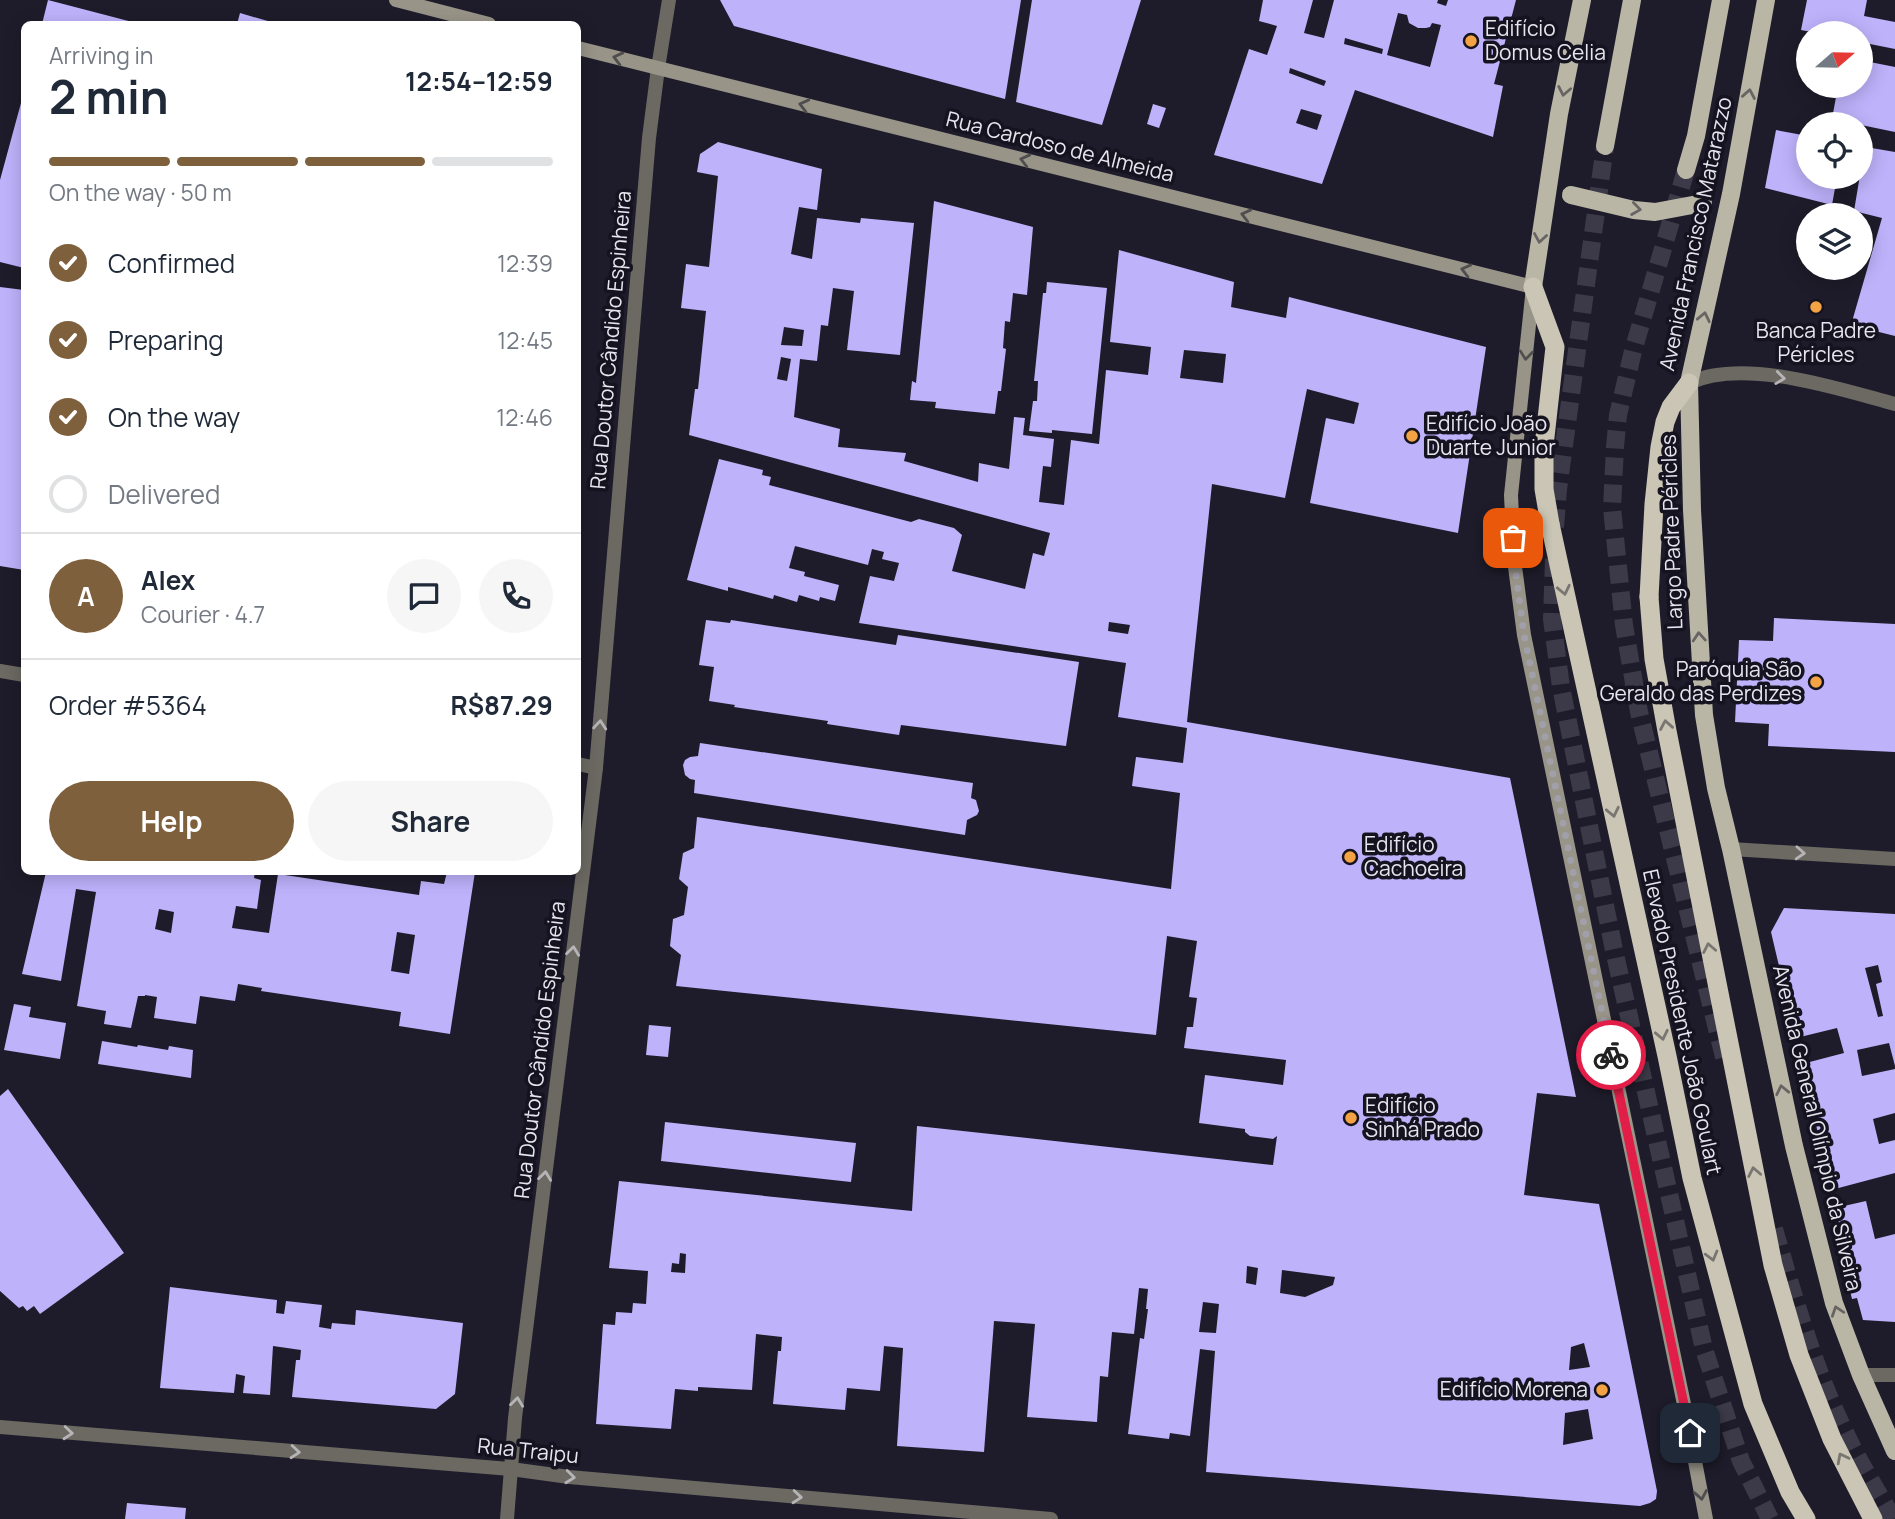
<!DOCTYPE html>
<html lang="en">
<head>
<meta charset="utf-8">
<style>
  body { margin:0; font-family:Manrope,sans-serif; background:#f6f6f7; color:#1f2937; height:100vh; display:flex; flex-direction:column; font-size:26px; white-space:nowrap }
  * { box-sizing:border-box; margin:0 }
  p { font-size:23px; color:#747a83 }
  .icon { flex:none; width:38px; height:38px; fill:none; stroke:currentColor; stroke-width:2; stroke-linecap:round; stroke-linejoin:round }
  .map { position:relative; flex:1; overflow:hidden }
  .drawer { position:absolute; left:21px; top:21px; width:560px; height:854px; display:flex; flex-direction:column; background:#fff; border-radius:10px; box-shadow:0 4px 18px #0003 }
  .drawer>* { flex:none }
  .needle { width:46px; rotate:70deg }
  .tools { position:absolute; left:1796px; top:21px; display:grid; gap:14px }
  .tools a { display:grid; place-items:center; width:77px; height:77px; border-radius:50%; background:#fff; box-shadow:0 4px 18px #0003; font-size:35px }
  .pin { position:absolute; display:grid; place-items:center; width:60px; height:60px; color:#fff; margin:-30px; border-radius:14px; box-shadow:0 4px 10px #0006 }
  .courier { position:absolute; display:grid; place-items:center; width:70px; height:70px; margin:-35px; border:5px solid #e11d48; border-radius:50%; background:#fff; color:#222; box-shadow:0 2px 9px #0007 }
  .head em { font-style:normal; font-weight:700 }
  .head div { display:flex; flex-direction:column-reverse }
  .head { display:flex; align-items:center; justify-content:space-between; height:119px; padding:0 28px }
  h1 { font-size:46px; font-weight:700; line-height:52px }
  .bar { display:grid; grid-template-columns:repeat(4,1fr); gap:10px 7px; align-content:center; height:84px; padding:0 28px }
  .bar i { height:9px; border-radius:5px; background:#e0e1e3 }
  .bar .active { background:#7f603d }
  .bar p { grid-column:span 4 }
  .line { display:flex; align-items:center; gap:18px; padding:0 28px; border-top:2px solid #e0e1e3 }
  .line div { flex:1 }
  .round { display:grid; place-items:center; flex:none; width:74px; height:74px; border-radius:37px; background:#f6f6f7 }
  ol { padding:0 28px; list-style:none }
  li { display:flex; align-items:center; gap:21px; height:77px }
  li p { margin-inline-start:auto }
  li .icon { padding:7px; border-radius:50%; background:#7f603d; color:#fff; stroke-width:4 }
  li:last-child { color:#747a83 }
  li i { width:38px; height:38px; border:4px solid #e0e1e3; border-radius:50% }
  .cta { display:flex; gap:14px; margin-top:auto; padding:14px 28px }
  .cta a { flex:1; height:80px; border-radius:42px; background:#7f603d; color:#fff; font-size:28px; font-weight:700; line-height:80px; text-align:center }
  .cta a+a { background:#f6f6f7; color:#1f2937 }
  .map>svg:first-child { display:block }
  .building { fill:#beb2fb; fill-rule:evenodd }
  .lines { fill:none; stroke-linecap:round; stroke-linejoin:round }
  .primary-tunnel { stroke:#3c3a48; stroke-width:18; stroke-dasharray:18 9; stroke-linecap:butt }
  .minor { stroke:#6b6962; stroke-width:14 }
  .tertiary { stroke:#6b6962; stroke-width:14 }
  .secondary { stroke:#989488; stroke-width:14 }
  .primary { stroke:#bab6a6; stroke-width:18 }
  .trunk { stroke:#cac5b4; stroke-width:19 }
  .primary-bridge { stroke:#bab6a6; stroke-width:18 }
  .trunk-bridge { stroke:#cac5b4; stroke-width:19 }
  .oneway { stroke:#504d4f }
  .oneway2 { stroke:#686463 }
  .oneway3 { stroke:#b5b4b7 }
  .oneway4 { stroke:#797571 }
  .done { stroke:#a19faa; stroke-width:7; stroke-dasharray:0 12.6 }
  .route { stroke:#e11d48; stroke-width:9 }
  .poi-dot { fill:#f4a344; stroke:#151320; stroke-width:2.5 }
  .labels { text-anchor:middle; stroke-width:7; stroke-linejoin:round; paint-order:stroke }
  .poi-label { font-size:21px; fill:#e7e6ef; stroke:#151320; text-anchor:start }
  .street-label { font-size:21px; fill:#e7e6ef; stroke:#151320 }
</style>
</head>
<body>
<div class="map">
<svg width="1895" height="1519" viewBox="0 0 1895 1519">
  <rect width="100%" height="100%" fill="#1e1c2a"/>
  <g class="building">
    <path d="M48 0 140 24H42Z"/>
    <path d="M720 0H1021L1005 99 734 26Z"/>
    <path d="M1032 0H1141L1102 125 1016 102Z"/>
    <path d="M1263 0H1313L1304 33 1324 38 1334 0H1438L1437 3 1446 6 1448 0H1516L1494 84 1503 86 1493 137 1355 90 1322 184 1214 155 1249 49 1267 55 1277 26 1259 21ZM1398 13 1407 15 1409 23 1418 28H1426L1430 27 1432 23 1441 25 1430 67 1387 55ZM1345 38 1383 49 1382 54 1344 44ZM1290 68 1326 81 1324 86 1289 73ZM1301 109 1322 115 1317 130 1296 123Z"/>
    <path d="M1807 0H1867L1864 16 1895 22V49L1860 42V33H1817L1801 30Z"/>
    <path d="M240 13 278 24H237Z"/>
    <path d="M1860 60 1895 67V132L1832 119 1838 86H1860Z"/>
    <path d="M24 92V268L0 262V180Z"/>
    <path d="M1153 104 1166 108 1159 128 1147 124Z"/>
    <path d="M1776 130 1808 136V177H1837L1832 205 1765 188Z"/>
    <path d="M718 142 822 169 817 210 799 207 791 254 812 259 817 218 860 223 861 218 914 223 900 355 847 350 854 291 833 288 828 326 821 325 817 361 800 359 794 417 840 429 838 447 906 453 904 461 978 482 979 463 1009 469 1014 417 1025 418 1023 435 1054 439 1051 467 1043 466 1039 502 1064 505 1071 440 1099 444 1106 370 1148 375 1151 347 1110 342 1119 250 1234 282 1231 307 1286 318 1289 297 1486 347 1458 533 1310 503 1326 418 1354 424 1359 403 1307 389 1285 498 1212 484 1187 722 1510 778 1576 1097 1537 1093 1524 1195 1599 1204 1657 1491 1656 1499 1650 1503 1640 1506 1206 1472 1215 1351 1200 1349 1190 1436 1170 1433 1169 1439 1128 1434 1140 1338 1144 1339 1148 1309H1146L1148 1289 1139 1288 1134 1334 1112 1332 1108 1377 1100 1376 1097 1422 1027 1417 1035 1324 994 1321 984 1452 897 1446 903 1348 884 1346 880 1391 847 1388 845 1410 773 1404 778 1351H781L782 1337 756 1334 752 1390 698 1387V1391L675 1389 671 1429 596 1424 603 1324 615 1325 616 1312 632 1313 633 1303 646 1304 648 1271 609 1268 619 1181 912 1211 917 1126 1273 1165 1277 1136 1273 1139 1250 1136 1245 1132V1129L1199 1123 1205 1075 1283 1085 1286 1060 1184 1048 1187 1027H1193L1197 998 1189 997 1197 941 1167 936 1156 1035 676 986 681 955 670 946 673 919 684 915 688 887 679 879 683 853 694 848 697 817 1171 889 1180 793 1132 786 1136 757 1183 763 1187 728 1118 717 1126 663 859 623 870 576 894 581 899 563 882 559 884 552 872 549 868 565 795 546 789 568 805 572 804 576 839 585 835 601 820 597 819 601 799 595 797 602 774 595 773 599 728 587V591L687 580 719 459 763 470 762 475 771 477 769 485 911 522 919 519 954 528 962 535 952 571 1025 589 1033 553 1044 556 1050 533 689 435 695 389H698L706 311 681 308 686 264 709 267 718 176 697 172 700 154ZM784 327 804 330 802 346 781 345ZM1184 350 1226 354 1223 383 1180 378ZM781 357 791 359 787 381 777 379ZM1109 622 1130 625 1128 634 1108 631ZM680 1253 686 1254 685 1273 671 1272 672 1263 679 1264ZM1247 1266 1258 1268 1256 1285 1246 1283ZM1282 1270 1335 1277 1333 1285 1305 1297 1280 1293ZM1203 1302 1219 1304 1216 1333 1199 1332ZM1584 1343 1590 1367 1569 1370 1571 1347ZM1588 1409 1593 1439 1563 1445 1565 1413Z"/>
    <path d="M1860 146 1895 152V336L1851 325 1882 218 1854 211 1860 175Z"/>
    <path d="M934 201 1033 227 1027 295 1013 293 1010 322 1005 321 1003 348 1006 349 1001 391H998L995 414 935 408 936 402 910 400 912 381 916 383Z"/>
    <path d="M1047 282 1107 288 1092 434 1052 430V433L1029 431 1033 401H1037L1038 381H1034L1043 293H1046Z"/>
    <path d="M0 287 24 290V570L0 566Z"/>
    <path d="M1774 618 1895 624V752L1768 746 1769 724 1735 722 1739 640 1773 641Z"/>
    <path d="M706 620 730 623 731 620 896 645 898 635 1079 662 1066 746 901 725 899 735 827 724 828 721 734 707 735 705 709 701 714 667 699 665Z"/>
    <path d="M700 743 973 783 971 798 976 800 979 811 977 815 967 820 965 835 694 793 695 780 690 779 685 775 683 765 685 760 690 757 698 756Z"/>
    <path d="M46 872H255L254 878 261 880 257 909 236 906 232 928 269 933 278 874 419 895 421 881 444 884 447 872H475L450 1034 399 1026 401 1012 261 991 262 988 238 984 235 1001 200 996 196 1024 154 1018 157 997 145 995V996H138L131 1028 104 1024 106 1011 77 1006 96 892 76 889 61 981 22 974ZM159 909 174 912 171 933 155 929ZM397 932 415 935 409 974 391 971Z"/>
    <path d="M1784 908 1895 914V1066L1889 1043 1857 1050 1862 1076 1895 1069V1113L1873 1119 1879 1144 1895 1140V1173L1831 1190 1802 1064 1844 1053 1837 1028 1796 1038 1771 932ZM1878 965 1882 982 1876 984 1883 1016 1878 1017 1865 968Z"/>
    <path d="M14 1004 31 1007 29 1017 66 1023 60 1059 4 1050Z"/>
    <path d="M649 1025 671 1027 668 1057 646 1055Z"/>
    <path d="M102 1041 137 1047 138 1045 168 1050 169 1046 193 1050 191 1078 98 1064Z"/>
    <path d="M8 1089 124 1253 40 1314 34 1306 27 1311 23 1306 19 1308 0 1291V1096Z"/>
    <path d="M665 1122 856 1143 851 1182 661 1161Z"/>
    <path d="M1866 1201 1875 1239 1895 1234V1322L1863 1320 1857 1298 1852 1299 1845 1270 1850 1269 1835 1208Z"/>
    <path d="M170 1287 277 1300 276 1313 284 1314 286 1301 322 1305 319 1327 331 1329 332 1323 355 1325 356 1310 463 1323 455 1394 436 1409 292 1397 296 1360H300L301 1350 273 1346 270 1395 243 1393 245 1376 236 1374 234 1393 160 1388Z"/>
    <path d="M127 1503 186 1508 185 1519H125Z"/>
  </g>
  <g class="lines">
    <g class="primary-tunnel">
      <path d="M1686 170 1633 351 1618 415 1615 447 1612 508 1624 625 1639 712 1725 1061"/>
      <path d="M1555 527 1558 489 1605 146"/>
      <path d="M1554 559 1552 619 1561 687 1614 950 1704 1349 1741 1461 1770 1519"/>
      <path d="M1774 1229C1794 1297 1813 1366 1844 1430 1858 1461 1877 1490 1893 1519"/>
    </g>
    <g class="minor">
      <path d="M0 671 24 675"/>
      <path d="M578 764 596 768"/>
      <path d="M1731 849 1895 859"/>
      <path d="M1861 1375H1895"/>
      <path d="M507 1519 515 1418 596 768 649 138 658 68 669 0"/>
    </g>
    <g class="tertiary">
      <path d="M1689 383C1744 357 1839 389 1895 404"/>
      <path d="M0 1427 511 1469 569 1477 1051 1519"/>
    </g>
    <g class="secondary">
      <path d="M396 0 489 24"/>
      <path d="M578 48 1533 287 1511 495 1514 559 1524 635 1685 1409 1706 1519"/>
    </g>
    <g class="primary">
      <path d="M1766 0 1731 194 1689 383 1692 510 1704 715 1716 788 1731 849 1794 1146 1834 1303 1861 1375 1895 1451"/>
      <path d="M1605 146 1632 0"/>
      <path d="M1686 170 1696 136 1721 0"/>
      <path d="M1533 287 1559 114 1582 0"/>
    </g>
    <g class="trunk">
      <path d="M1533 287 1555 347 1544 446V489L1550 524"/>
      <path d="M1649 597 1654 504 1660 447 1665 422 1671 407 1689 383"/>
    </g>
    <path class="primary-bridge" d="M1571 195 1634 210 1655 212 1703 203"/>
    <g class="trunk-bridge">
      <path d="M1550 524 1667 1056 1692 1178 1753 1404 1790 1492 1806 1519"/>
      <path d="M1649 597 1654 659 1667 731 1773 1265 1799 1355 1832 1439 1873 1519"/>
    </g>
  </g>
  <defs><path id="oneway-chevron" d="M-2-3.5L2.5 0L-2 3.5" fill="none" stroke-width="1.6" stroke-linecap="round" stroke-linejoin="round" transform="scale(1.75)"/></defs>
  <g class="oneway">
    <use href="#oneway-chevron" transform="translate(618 58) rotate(-166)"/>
    <use href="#oneway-chevron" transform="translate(804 105) rotate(-166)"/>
    <use href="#oneway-chevron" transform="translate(1025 160) rotate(-166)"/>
    <use href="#oneway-chevron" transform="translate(1246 215) rotate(-166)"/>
    <use href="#oneway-chevron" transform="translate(1466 270) rotate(-166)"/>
    <use href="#oneway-chevron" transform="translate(1526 355) rotate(96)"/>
    <use href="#oneway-chevron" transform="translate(1701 1495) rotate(80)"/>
  </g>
  <g class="oneway2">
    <use href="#oneway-chevron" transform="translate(1564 91) rotate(101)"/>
    <use href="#oneway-chevron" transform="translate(1749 94) rotate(-80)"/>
    <use href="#oneway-chevron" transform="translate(1636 209) rotate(8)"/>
    <use href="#oneway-chevron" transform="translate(1540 238) rotate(99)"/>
    <use href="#oneway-chevron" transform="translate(1704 317) rotate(-78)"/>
    <use href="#oneway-chevron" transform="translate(1699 637) rotate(-94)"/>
    <use href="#oneway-chevron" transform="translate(1782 1090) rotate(-102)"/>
    <use href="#oneway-chevron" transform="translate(1837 1311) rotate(-109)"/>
  </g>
  <g class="oneway3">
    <use href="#oneway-chevron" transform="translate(1780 378) rotate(7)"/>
    <use href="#oneway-chevron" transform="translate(600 725) rotate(-85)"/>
    <use href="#oneway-chevron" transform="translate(1800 853) rotate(3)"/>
    <use href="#oneway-chevron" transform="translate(573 951) rotate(-83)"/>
    <use href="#oneway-chevron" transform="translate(545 1176) rotate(-83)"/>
    <use href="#oneway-chevron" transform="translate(517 1402) rotate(-83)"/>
    <use href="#oneway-chevron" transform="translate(68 1433) rotate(5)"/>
    <use href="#oneway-chevron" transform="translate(295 1452) rotate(5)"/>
    <use href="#oneway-chevron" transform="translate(570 1477) rotate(6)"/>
    <use href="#oneway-chevron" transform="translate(797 1497) rotate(5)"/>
  </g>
  <g class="oneway4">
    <use href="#oneway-chevron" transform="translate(1564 590) rotate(78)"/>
    <use href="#oneway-chevron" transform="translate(1666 725) rotate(-100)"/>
    <use href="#oneway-chevron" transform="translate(1613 812) rotate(78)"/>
    <use href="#oneway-chevron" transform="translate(1709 948) rotate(-101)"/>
    <use href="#oneway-chevron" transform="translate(1662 1035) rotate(78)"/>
    <use href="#oneway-chevron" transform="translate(1754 1172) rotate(-101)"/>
    <use href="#oneway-chevron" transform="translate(1712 1256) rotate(75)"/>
    <use href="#oneway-chevron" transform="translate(1842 1458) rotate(-117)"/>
  </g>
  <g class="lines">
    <path class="done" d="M1513 538 1514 559 1524 635 1611 1055"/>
    <path class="route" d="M1611 1055 1690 1433"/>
  </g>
  <g class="poi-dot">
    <circle cx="1471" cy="41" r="7"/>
    <circle cx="1816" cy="307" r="7"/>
    <circle cx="1412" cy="436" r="7"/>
    <circle cx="1816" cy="682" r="7"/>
    <circle cx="1350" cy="857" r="7"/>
    <circle cx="1351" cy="1118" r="7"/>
    <circle cx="1602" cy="1390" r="7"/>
  </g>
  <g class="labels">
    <g class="poi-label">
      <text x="1485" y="36">Edifício<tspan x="1485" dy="24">Domus Celia</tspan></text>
      <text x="1816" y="338" text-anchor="middle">Banca Padre<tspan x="1816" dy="24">Péricles</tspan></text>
      <text x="1426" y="431">Edifício João<tspan x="1426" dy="24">Duarte Junior</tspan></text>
      <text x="1802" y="677" text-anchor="end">Paróquia São<tspan x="1802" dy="24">Geraldo das Perdizes</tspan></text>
      <text x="1364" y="852">Edifício<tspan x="1364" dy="24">Cachoeira</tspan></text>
      <text x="1365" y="1113">Edifício<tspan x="1365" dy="24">Sinhá Prado</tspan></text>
      <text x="1588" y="1397" text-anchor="end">Edifício Morena</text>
    </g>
    <g class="street-label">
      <text transform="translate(1060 147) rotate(14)" y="7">Rua Cardoso de Almeida</text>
      <text transform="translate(1696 234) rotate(-78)" y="7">Avenida Francisco Matarazzo</text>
      <text transform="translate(611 340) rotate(-85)" y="7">Rua Doutor Cândido Espinheira</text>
      <text transform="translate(1672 532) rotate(-92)" y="7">Largo Padre Péricles</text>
      <text transform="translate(1682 1022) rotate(78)" y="7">Elevado Presidente João Goulart</text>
      <text transform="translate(540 1050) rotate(-83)" y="7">Rua Doutor Cândido Espinheira</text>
      <text transform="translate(1817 1128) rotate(77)" y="7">Avenida General Olímpio da Silveira</text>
      <text transform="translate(528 1451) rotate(6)" y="7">Rua Traipu</text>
    </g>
  </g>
</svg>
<div class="tools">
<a><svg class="needle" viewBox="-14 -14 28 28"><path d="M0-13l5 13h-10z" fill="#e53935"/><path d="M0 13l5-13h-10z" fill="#747a83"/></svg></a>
<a><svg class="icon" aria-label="locate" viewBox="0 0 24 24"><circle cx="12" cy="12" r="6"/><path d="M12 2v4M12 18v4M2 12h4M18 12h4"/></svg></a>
<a><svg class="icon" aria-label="layers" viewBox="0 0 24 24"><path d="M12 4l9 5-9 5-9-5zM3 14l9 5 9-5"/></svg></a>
</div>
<div class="pin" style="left:1513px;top:538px;background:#ea580c"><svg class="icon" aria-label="bag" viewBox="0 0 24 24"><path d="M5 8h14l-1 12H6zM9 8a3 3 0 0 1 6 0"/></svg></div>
<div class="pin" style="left:1690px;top:1433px;background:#1f2937"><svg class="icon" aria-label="home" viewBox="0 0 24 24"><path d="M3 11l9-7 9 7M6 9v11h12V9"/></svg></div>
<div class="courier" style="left:1611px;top:1055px"><svg class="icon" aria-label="bike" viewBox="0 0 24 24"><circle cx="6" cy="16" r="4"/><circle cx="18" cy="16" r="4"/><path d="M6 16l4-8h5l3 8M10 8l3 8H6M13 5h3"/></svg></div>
<section class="drawer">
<div class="head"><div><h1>2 min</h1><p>Arriving in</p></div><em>12:54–12:59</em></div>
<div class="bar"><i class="active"></i><i class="active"></i><i class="active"></i><i></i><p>On the way · 50 m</p></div>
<ol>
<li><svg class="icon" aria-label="check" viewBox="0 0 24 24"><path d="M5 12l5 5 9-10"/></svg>Confirmed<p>12:39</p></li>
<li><svg class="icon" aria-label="check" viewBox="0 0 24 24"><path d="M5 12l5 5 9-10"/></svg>Preparing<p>12:45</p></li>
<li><svg class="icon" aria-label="check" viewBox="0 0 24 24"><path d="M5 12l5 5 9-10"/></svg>On the way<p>12:46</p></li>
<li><i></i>Delivered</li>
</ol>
<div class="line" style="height:126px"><b class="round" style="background:#7f603d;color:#fff">A</b><div><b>Alex</b><p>Courier · 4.7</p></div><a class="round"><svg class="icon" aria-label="chat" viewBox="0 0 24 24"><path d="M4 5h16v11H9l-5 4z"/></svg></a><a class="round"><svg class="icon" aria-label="phone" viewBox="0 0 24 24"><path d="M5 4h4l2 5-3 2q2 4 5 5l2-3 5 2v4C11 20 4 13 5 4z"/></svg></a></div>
<div class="line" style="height:91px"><div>Order #5364</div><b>R$87.29</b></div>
<div class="cta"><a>Help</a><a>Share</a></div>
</section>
</div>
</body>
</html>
